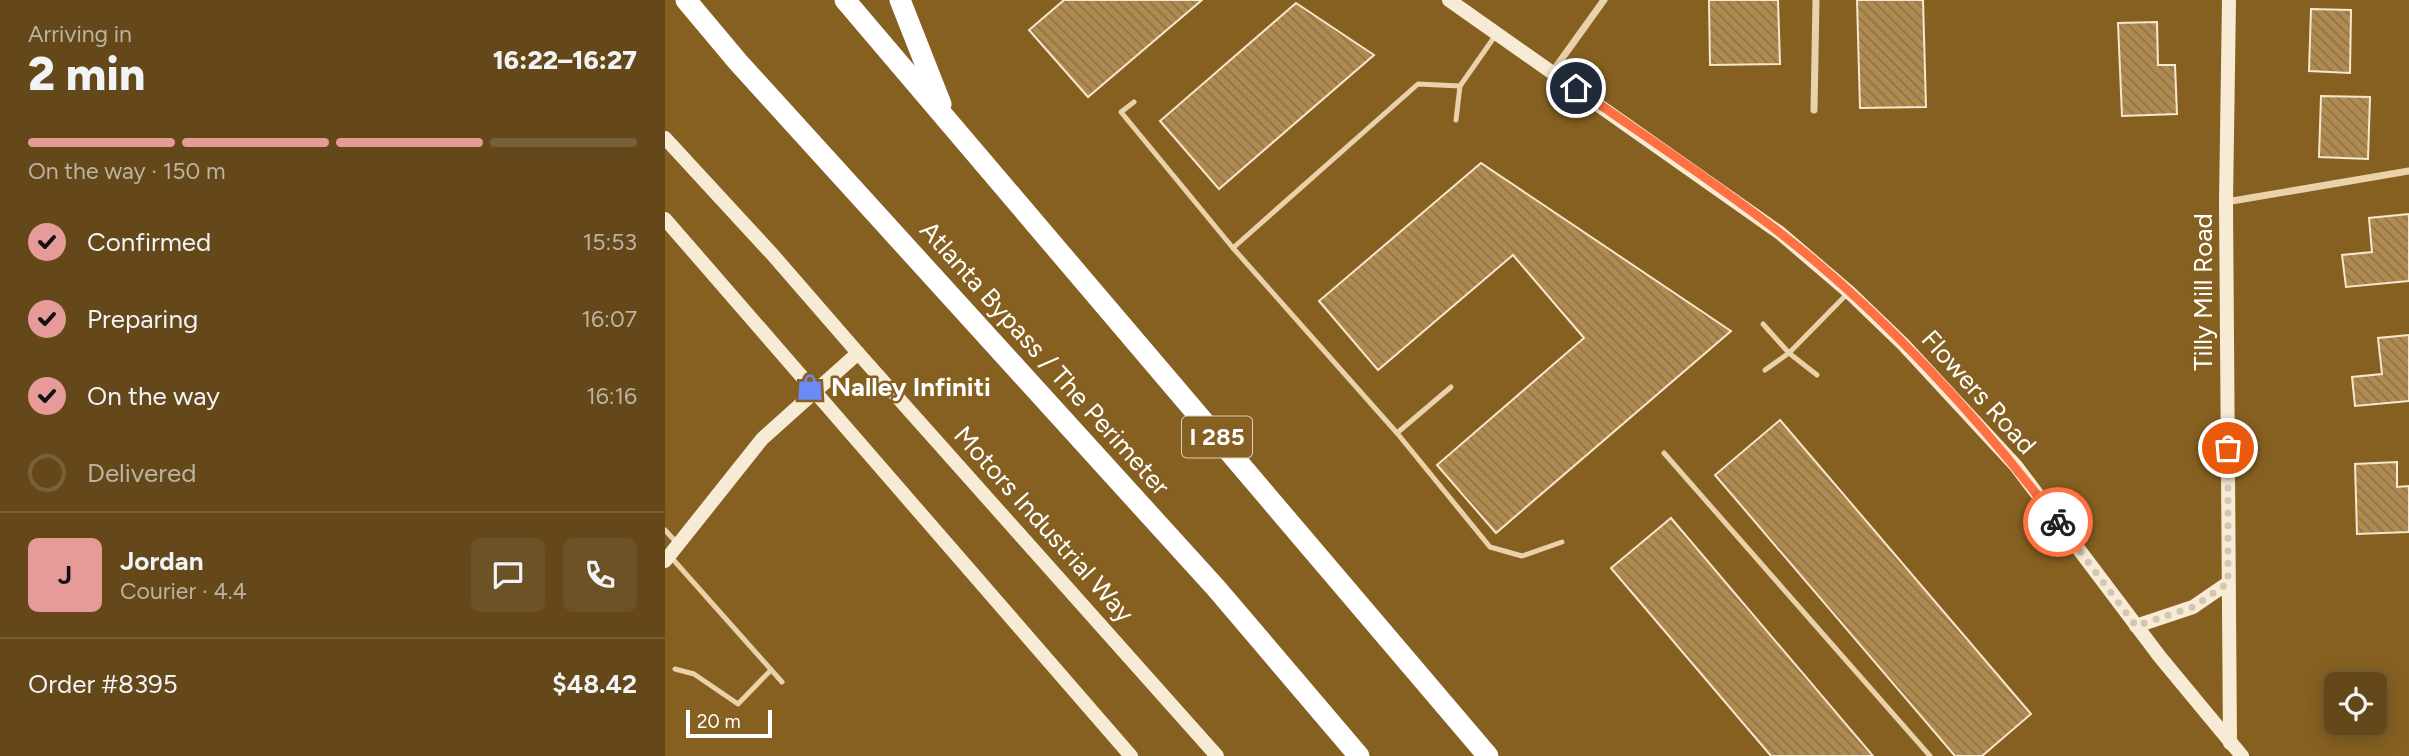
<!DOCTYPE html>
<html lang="en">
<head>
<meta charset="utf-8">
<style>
  body { margin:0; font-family:Figtree,sans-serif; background:#6c5226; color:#f1f3f6; height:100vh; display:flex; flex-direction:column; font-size:26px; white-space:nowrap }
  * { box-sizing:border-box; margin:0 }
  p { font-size:23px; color:#bbb2a2 }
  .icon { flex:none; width:38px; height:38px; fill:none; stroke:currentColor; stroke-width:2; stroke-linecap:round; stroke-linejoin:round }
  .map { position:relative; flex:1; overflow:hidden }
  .side { display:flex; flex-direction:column; background:#644819; width:665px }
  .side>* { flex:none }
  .fabs { position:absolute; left:1659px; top:672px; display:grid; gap:14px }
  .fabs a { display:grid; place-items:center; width:63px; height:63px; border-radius:10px; background:#644819; box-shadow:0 4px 18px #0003,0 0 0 2px #786038; font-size:35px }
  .scale { position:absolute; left:21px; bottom:18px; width:86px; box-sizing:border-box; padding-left:7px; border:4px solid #fff; border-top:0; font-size:19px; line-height:24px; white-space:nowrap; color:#fff; -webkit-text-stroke:5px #856021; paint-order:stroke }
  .pin { position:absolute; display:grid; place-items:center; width:60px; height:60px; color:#fff; margin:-30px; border:4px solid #fff; border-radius:50%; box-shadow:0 2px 7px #0007 }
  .courier { position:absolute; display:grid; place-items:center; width:70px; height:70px; margin:-35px; border:5px solid #ff7043; border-radius:50%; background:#fff; color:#222; box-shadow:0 2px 9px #0007 }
  .headline em { font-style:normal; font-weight:800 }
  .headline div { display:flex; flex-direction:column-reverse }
  .headline { display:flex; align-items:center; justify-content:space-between; height:119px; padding:0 28px }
  h1 { font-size:46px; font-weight:800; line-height:52px }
  .bar { display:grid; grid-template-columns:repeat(4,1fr); gap:10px 7px; align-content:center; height:84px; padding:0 28px }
  .bar i { height:9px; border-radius:5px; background:#786038 }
  .bar .current { background:#e69b98 }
  .bar p { grid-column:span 4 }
  .line { display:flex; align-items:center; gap:18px; padding:0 28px; border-top:2px solid #786038 }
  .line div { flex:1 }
  .round { display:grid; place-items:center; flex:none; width:74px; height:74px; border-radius:10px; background:#6c5226 }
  ol { padding:0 28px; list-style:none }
  li { display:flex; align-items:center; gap:21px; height:77px }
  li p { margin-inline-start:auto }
  li .icon { padding:7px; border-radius:50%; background:#e69b98; color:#111; stroke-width:4 }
  li:last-child { color:#bbb2a2 }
  li i { width:38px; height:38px; border:4px solid #786038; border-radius:50% }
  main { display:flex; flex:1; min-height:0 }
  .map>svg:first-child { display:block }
  .building { fill:url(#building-back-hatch); stroke:#f7e7ce; stroke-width:2 }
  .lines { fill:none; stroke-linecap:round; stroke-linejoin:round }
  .lane { stroke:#e9d1aa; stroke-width:5 }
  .street { stroke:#e9d1aa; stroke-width:7 }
  .secondary { stroke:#f7ebd5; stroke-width:14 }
  .highway { stroke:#fff; stroke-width:21 }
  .done { stroke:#d4c7b1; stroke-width:7; stroke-dasharray:0 12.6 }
  .route { stroke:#ff7043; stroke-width:9 }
  .labels { text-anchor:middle; stroke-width:5; stroke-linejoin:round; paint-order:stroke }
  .shield { fill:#856021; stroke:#dacfbc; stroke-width:2 }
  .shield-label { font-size:24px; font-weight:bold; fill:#fff }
  .street-label { font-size:26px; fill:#fff; stroke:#856021 }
  .poi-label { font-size:26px; font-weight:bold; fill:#fff; stroke:#856021; text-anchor:start }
</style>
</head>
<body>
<main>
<section class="side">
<div class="headline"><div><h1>2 min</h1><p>Arriving in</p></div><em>16:22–16:27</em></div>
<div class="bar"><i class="current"></i><i class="current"></i><i class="current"></i><i></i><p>On the way · 150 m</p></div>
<ol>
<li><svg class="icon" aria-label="check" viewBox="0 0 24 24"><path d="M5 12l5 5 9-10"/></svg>Confirmed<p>15:53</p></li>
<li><svg class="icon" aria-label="check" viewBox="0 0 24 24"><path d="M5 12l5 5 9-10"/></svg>Preparing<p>16:07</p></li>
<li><svg class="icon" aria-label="check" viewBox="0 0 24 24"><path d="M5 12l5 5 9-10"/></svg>On the way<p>16:16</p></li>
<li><i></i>Delivered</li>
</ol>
<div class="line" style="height:126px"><b class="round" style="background:#e69b98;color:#111">J</b><div><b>Jordan</b><p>Courier · 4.4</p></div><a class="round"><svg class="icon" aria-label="chat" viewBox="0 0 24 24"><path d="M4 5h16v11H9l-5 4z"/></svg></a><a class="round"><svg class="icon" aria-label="phone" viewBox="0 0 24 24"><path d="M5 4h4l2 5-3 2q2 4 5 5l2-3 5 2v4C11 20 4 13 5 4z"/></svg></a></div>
<div class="line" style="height:91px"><div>Order #8395</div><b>$48.42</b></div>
</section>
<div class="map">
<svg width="1744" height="756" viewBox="0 0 1744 756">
  <defs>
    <pattern id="building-back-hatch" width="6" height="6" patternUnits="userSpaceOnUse" patternTransform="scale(1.75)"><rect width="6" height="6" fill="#b08a4e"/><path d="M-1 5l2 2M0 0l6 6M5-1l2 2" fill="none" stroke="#8d744d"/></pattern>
  </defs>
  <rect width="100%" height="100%" fill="#856021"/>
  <g class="building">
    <path d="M399 0H537L423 97 364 30Z"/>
    <path d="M1044 0H1113L1115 64 1045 65Z"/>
    <path d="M1192 0H1258L1261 107 1195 108Z"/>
    <path d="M631 3 709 55 554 189 495 121Z"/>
    <path d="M1646 9 1686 10 1685 73 1644 71Z"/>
    <path d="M1492 22 1493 65H1510L1512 114 1457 116 1453 23Z"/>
    <path d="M1656 96 1705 97 1703 159 1654 157Z"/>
    <path d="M816 163 1066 331 831 533 772 465 919 338 848 255 713 370 654 301Z"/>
    <path d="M1744 214V281L1681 287 1677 255 1707 252 1704 218Z"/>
    <path d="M1744 335V401L1690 406 1687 377 1717 374 1713 338Z"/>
    <path d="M1115 420 1366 714 1317 756H1290L1050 475Z"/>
    <path d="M1732 462V487L1744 486V532L1692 534 1690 464Z"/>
    <path d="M1006 518 1208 756H1106L946 568Z"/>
  </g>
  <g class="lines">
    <g class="lane">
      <path d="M469 102 456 112 568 248 732 433 825 547 857 556 897 542"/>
      <path d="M791 120 795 86"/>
      <path d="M568 248 753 84 795 86 830 36"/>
      <path d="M1098 324 1124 353 1152 375"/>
      <path d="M1100 370 1124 353 1182 294"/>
      <path d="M732 433 786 387"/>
      <path d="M999 453 1265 756"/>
      <path d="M0 530 12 543"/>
      <path d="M5 556 117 682"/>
      <path d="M10 669 29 674 73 704 106 670"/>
    </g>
    <g class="street">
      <path d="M888 71 939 0"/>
      <path d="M1149 110 1151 0"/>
      <path d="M1561 202 1744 171"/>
    </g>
    <g class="secondary">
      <path d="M784 0 1115 233 1184 292 1238 344 1351 466 1495 657 1577 756"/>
      <path d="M1564 0 1561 202 1565 743"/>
      <path d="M0 138 107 254 193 353 552 756"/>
      <path d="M0 219 466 756"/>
      <path d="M0 561 97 439 193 353"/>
      <path d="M1471 626 1528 607 1563 583"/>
    </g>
    <g class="highway">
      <path d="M21 0 73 62 551 588 694 756"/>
      <path d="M180 0 823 756"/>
      <path d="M235 0 276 104"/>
    </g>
  </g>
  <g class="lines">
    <path class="done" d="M1393 522 1471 626 1528 607 1563 583V448"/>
    <path class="route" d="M911 88C978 135 1048 181 1114 232 1216 311 1316 420 1393 522"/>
  </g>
  <defs>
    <symbol id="shop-bare" viewBox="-9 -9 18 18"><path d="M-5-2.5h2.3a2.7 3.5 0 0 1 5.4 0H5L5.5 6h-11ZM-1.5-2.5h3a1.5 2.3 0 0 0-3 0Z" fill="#6c8af6" stroke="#856021" stroke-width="2.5" paint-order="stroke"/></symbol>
  </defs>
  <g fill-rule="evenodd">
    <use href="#shop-bare" x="126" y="368" width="38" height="38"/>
  </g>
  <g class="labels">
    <rect class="shield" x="517" y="416.5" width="70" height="41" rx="5"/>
    <g class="shield-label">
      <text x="552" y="445">I 285</text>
    </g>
    <g class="street-label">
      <text transform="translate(1538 292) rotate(-90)" y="9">Tilly Mill Road</text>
      <text transform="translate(380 358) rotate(48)" y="9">Atlanta Bypass / The Perimeter</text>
      <text transform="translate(1314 392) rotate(48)" y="9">Flowers Road</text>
      <text transform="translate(379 524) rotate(48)" y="9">Motors Industrial Way</text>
    </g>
    <g class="poi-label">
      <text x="166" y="396">Nalley Infiniti</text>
    </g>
  </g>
</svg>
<div class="fabs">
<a><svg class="icon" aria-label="locate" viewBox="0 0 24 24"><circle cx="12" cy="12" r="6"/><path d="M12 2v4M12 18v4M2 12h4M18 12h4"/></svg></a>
</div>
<div class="scale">20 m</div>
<div class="pin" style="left:1563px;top:448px;background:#ea580c"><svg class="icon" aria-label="bag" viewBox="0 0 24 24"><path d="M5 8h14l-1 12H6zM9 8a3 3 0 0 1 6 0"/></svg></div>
<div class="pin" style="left:911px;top:88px;background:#1f2937"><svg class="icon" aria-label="home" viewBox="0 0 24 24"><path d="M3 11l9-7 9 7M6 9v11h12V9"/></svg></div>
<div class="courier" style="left:1393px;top:522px"><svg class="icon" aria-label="bike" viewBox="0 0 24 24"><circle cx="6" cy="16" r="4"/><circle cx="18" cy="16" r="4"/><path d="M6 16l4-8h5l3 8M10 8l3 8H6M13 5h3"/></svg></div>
</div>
</main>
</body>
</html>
